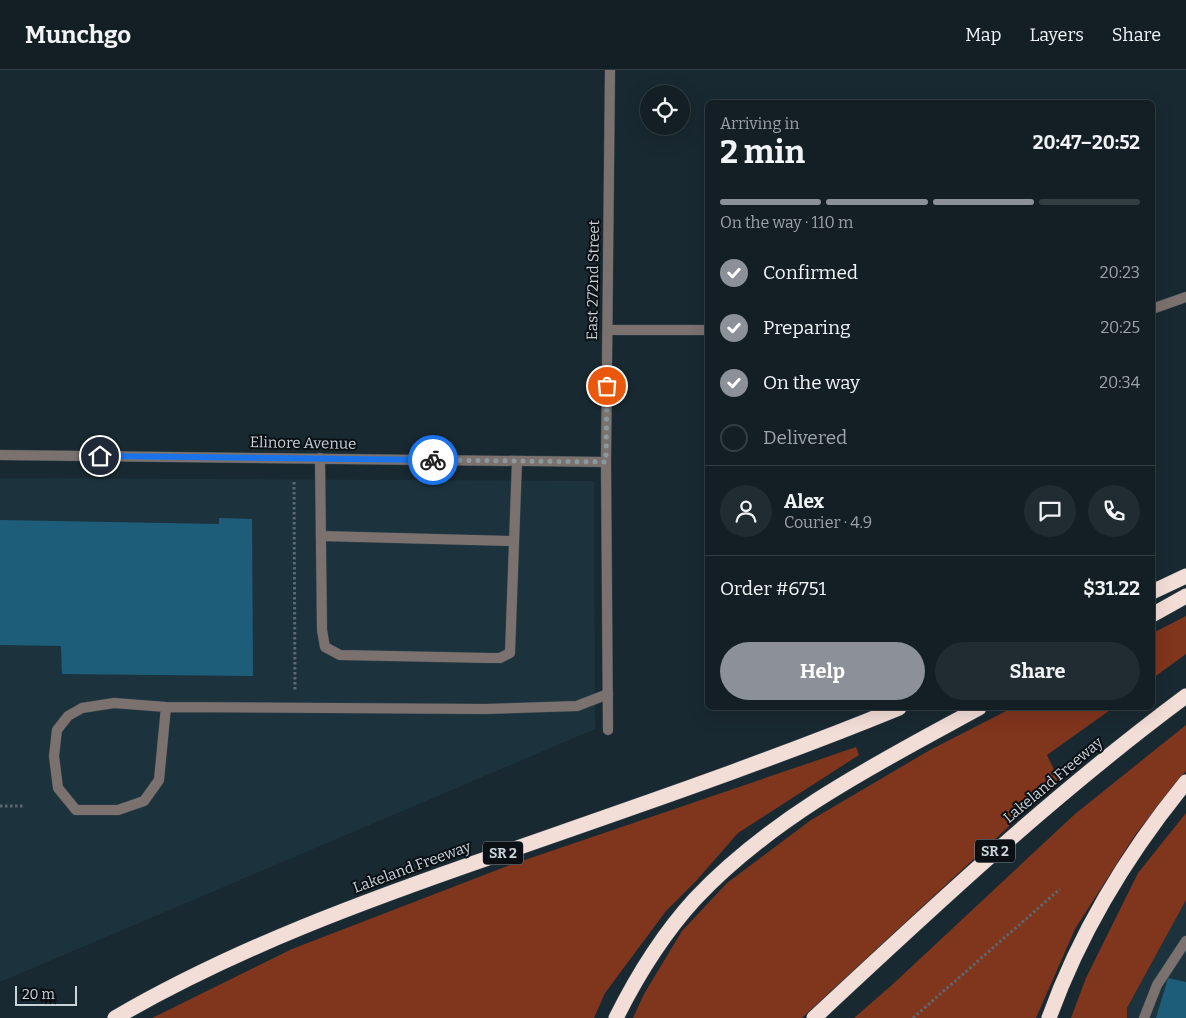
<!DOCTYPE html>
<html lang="en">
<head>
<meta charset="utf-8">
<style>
  body { margin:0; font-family:Bitter,serif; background:#202c32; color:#f1f3f6; height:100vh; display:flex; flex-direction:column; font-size:19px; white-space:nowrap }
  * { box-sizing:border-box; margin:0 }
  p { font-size:16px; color:#9da2a7 }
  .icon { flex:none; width:28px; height:28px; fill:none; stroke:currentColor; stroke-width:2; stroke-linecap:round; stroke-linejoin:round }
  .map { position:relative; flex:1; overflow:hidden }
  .details { position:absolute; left:705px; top:30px; width:450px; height:610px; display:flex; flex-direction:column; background:#131f25; border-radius:8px; box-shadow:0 5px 20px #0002,0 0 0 1px #323d42 }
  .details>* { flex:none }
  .fabs { position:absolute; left:640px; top:15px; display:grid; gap:10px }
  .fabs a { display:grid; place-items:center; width:50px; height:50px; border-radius:50%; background:#131f25; box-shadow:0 5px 20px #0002,0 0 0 1px #323d42; font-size:25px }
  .scale { position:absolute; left:15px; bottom:12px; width:62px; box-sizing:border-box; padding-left:5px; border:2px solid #c9d3d8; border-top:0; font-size:14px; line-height:18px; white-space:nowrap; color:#c9d3d8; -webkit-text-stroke:4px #0a1014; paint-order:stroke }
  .pin { position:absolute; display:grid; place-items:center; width:42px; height:42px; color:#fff; margin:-21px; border:2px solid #fff; border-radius:50%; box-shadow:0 1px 5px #0007 }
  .courier { position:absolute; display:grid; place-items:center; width:50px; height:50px; margin:-25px; border:4px solid #1a73e8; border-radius:50%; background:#fff; color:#222; box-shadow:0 1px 6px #0007 }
  .head em { font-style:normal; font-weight:700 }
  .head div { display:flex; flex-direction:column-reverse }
  .head { display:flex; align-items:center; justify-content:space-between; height:85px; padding:0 15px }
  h1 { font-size:32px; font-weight:700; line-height:38px }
  .bar { display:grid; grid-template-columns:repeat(4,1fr); gap:8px 5px; align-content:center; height:60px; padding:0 15px }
  .bar i { height:6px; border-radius:4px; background:#323d42 }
  .bar .current { background:#8c9099 }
  .bar p { grid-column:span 4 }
  .line { display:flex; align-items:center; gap:12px; padding:0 15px; border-top:1px solid #323d42 }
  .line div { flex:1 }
  .round { display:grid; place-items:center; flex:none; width:52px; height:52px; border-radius:26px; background:#202c32 }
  ol { padding:0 15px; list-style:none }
  li { display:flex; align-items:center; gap:15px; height:55px }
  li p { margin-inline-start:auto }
  li .icon { padding:5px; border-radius:50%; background:#8c9099; color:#fff; stroke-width:4 }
  li:last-child { color:#9da2a7 }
  li i { width:28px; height:28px; border:2px solid #323d42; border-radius:50% }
  .cta { display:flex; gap:10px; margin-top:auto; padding:10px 15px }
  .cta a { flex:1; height:58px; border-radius:30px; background:#8c9099; color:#fff; font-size:20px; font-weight:700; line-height:58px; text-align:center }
  .cta a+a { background:#202c32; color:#f1f3f6 }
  header { display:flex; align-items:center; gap:30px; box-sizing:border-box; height:70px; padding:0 25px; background:#131f25; border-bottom:1px solid #323d42 }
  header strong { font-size:24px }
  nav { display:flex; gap:28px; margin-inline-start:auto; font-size:18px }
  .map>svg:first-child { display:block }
  .built { fill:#1c333e }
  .green { fill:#80351d }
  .building { fill:#1e5d7a }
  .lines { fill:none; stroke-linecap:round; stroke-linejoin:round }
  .service-casing { stroke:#35444c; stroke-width:11 }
  .minor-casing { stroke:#35444c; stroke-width:11 }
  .motorway-casing { stroke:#35444c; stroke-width:16 }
  .path { stroke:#5c6970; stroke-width:3; stroke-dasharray:2.5 2.5; stroke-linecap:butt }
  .service { stroke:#7b726f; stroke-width:10 }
  .minor { stroke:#7b726f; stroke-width:10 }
  .motorway { stroke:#f3ddd7; stroke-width:15 }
  .done { stroke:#8b989e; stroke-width:5; stroke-dasharray:0 9 }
  .route { stroke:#1a73e8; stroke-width:6 }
  .labels { text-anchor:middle; stroke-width:4; stroke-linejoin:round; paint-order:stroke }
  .shield { fill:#0a1014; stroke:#90989d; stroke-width:1 }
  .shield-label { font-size:14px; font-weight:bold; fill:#c9d3d8 }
  .street-label { font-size:15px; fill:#c9d3d8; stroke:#0a1014 }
</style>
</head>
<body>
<header>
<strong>Munchgo</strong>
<nav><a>Map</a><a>Layers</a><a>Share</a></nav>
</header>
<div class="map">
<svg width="1186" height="948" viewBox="0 0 1186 948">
  <rect width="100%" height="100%" fill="#192931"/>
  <g class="built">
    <path d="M0 408 594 411 595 659 0 912Z"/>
    <path d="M1186 830V948H1127V938Z"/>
  </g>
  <g class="green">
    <path d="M1186 546V584L1153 608V563Z"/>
    <path d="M1012 638H1113L1047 685 1059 710 802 948H633L644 924 682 861 727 813 811 750 930 680Z"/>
    <path d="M1186 655V701L1135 765 1075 859 1036 948H854L893 914 1075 744Z"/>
    <path d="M856 677 859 685 738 763 696 811 666 841 605 923 594 948H152L292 879 510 795Z"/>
    <path d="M1186 743V830L1127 938V948H1071L1086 908 1138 803Z"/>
  </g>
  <g class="building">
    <path d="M219 448 252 449 253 606 62 604 61 576 0 575V450L219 454Z"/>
    <path d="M1168 908 1186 912V948H1156Z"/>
  </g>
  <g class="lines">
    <defs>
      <g id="service">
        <path d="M320 388 322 560 325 577 340 585 490 588H500L510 583 517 391"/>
        <path d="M321 466 514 471"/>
        <path d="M166 637 114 633 82 638 68 646 57 660 54 686 58 718 76 740H118L144 731 159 710 166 637 485 639 577 636 608 624"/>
        <path d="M1144 948 1157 915 1186 871"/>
      </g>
      <g id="minor">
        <path d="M1152 239 1186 227"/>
        <path d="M608 260H708"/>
        <path d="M0 385 606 392"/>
        <path d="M608 660 606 392 610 0"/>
      </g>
      <g id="motorway">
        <path d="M1152 522 1186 506"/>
        <path d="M1152 545 1186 526"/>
        <path d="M115 948C235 878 367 830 497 785 631 738 767 692 899 638"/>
        <path d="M616 948C637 906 663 864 695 829 774 745 880 692 979 638"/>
        <path d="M814 948C934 836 1054 724 1186 626"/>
        <path d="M1049 948C1080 862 1128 783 1186 712"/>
      </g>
    </defs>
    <use href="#service" class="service-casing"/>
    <use href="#minor" class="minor-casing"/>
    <use href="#motorway" class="motorway-casing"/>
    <g class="path">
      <path d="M294 412 295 622"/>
      <path d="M0 736H25"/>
      <path d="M913 948 1060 819"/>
    </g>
    <use href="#service" class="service"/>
    <use href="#minor" class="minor"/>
    <use href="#motorway" class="motorway"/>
  </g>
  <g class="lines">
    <path class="done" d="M433 390 606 392 607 316"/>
    <path class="route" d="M100 386 433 390"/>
  </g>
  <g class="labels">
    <g class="shield">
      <rect x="975" y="769.5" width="40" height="23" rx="4"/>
      <rect x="483" y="771.5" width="40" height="23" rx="4"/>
    </g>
    <g class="shield-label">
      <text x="995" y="786">SR 2</text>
      <text x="503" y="788">SR 2</text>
    </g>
    <g class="street-label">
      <text transform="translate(593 210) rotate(-89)" y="5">East 272nd Street</text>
      <text transform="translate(303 373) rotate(1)" y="5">Elinore Avenue</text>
      <text transform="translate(1053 710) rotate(-40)" y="5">Lakeland Freeway</text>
      <text transform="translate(412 797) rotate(-20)" y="5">Lakeland Freeway</text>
    </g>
  </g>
</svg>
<div class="fabs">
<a><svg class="icon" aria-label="locate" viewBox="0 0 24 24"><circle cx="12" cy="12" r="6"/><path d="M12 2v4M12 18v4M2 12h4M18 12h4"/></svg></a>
</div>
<div class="scale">20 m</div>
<div class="pin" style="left:607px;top:316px;background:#ea580c"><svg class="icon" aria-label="bag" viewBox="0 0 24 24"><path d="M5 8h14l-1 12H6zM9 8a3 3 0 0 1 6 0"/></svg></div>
<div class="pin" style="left:100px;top:386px;background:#1f2937"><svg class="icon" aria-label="home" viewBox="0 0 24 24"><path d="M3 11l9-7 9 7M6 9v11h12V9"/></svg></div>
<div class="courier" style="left:433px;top:390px"><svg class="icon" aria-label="bike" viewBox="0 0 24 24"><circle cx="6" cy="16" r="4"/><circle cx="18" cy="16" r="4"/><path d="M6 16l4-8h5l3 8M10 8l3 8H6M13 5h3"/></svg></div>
<section class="details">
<div class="head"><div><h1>2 min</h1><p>Arriving in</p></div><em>20:47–20:52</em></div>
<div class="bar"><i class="current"></i><i class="current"></i><i class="current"></i><i></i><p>On the way · 110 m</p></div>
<ol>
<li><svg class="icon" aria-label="check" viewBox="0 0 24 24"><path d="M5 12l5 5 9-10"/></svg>Confirmed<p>20:23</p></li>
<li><svg class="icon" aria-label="check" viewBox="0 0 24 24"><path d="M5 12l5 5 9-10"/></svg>Preparing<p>20:25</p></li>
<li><svg class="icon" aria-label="check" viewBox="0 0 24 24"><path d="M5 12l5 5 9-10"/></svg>On the way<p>20:34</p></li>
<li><i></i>Delivered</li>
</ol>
<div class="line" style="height:90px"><a class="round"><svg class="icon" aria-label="person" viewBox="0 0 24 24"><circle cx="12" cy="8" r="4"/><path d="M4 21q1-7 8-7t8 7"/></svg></a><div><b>Alex</b><p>Courier · 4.9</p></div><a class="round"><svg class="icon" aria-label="chat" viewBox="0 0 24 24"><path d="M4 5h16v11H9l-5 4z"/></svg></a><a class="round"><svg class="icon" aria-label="phone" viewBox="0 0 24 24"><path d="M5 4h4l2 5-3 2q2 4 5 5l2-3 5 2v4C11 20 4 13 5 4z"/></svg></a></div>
<div class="line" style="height:65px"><div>Order #6751</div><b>$31.22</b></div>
<div class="cta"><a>Help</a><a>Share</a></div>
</section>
</div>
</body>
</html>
